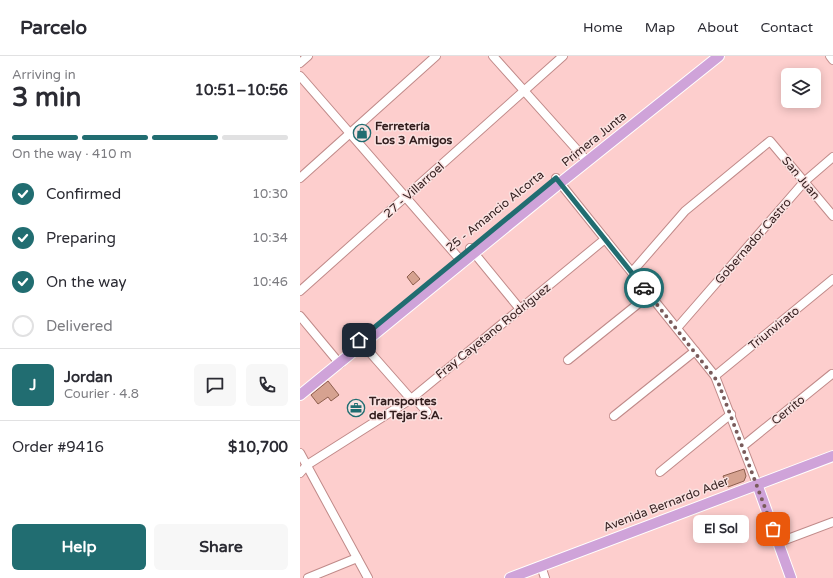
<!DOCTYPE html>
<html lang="en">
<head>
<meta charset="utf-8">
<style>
  body { margin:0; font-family:"Varela Round",sans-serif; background:#f7f7f7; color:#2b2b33; height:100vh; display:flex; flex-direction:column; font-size:15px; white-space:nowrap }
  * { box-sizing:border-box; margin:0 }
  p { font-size:13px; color:#7c7c81 }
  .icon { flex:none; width:22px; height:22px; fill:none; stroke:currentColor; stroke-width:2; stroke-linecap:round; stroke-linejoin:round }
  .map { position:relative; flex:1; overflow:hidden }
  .sheet { display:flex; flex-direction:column; background:#fff; width:300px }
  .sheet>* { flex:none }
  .controls { position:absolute; left:481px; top:12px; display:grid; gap:8px }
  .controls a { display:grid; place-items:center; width:40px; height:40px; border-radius:6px; background:#fff; box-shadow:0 2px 10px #0003; font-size:20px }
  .pin { position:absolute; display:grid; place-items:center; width:34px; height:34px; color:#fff; margin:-17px; border-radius:8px; box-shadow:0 2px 6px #0006 }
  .courier { position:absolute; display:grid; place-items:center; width:40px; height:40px; margin:-20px; border:3px solid #216d71; border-radius:50%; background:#fff; color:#222; box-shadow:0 1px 5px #0007 }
  .bubble { position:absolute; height:28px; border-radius:6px; background:#fff; box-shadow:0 2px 10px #0003; font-size:13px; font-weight:700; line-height:28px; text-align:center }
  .head em { font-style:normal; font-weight:700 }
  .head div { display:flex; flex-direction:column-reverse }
  .head { display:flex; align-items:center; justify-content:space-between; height:68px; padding:0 12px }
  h1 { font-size:26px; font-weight:700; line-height:30px }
  .bar { display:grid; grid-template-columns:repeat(4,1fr); gap:6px 4px; align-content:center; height:48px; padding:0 12px }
  .bar i { height:5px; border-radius:3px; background:#e1e1e2 }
  .bar .selected { background:#216d71 }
  .bar p { grid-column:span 4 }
  .line { display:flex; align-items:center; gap:10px; padding:0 12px; border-top:1px solid #e1e1e2 }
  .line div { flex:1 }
  .round { display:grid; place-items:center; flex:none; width:42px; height:42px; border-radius:6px; background:#f7f7f7 }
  ol { padding:0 12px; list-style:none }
  li { display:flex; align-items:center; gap:12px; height:44px }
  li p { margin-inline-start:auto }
  li .icon { padding:4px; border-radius:50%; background:#216d71; color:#fff; stroke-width:4 }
  li:last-child { color:#7c7c81 }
  li i { width:22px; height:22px; border:2px solid #e1e1e2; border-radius:50% }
  .cta { display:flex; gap:8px; margin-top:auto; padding:8px 12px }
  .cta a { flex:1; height:46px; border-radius:6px; background:#216d71; color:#fff; font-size:16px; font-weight:700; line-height:46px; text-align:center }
  .cta a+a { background:#f7f7f7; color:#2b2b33 }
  header { display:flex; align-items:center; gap:24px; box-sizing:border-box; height:56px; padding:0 20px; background:#fff; border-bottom:1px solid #e1e1e2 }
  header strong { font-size:19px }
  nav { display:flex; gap:22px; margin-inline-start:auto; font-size:14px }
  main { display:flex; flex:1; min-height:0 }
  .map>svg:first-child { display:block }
  .building { fill:#d6a290; stroke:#8d5e4d }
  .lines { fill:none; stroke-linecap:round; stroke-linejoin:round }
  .minor-casing { stroke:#c08a89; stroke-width:10 }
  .major-casing { stroke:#fff; stroke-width:12 }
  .minor { stroke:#fff; stroke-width:8 }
  .major { stroke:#cfa3d9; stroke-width:10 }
  .done { stroke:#795b5b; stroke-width:4; stroke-dasharray:0 7.2 }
  .route { stroke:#216d71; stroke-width:5 }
  .labels { text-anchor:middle; stroke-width:3; stroke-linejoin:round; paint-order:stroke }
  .poi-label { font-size:12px; font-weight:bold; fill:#321d1d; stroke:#fae2e1; text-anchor:start }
  .street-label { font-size:12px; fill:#321d1d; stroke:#fae2e1 }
</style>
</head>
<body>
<header>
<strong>Parcelo</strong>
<nav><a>Home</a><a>Map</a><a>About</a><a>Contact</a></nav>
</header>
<main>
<section class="sheet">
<div class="head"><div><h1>3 min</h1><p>Arriving in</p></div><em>10:51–10:56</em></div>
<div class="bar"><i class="selected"></i><i class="selected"></i><i class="selected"></i><i></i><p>On the way · 410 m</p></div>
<ol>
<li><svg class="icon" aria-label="check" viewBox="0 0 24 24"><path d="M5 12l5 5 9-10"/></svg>Confirmed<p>10:30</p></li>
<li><svg class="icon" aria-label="check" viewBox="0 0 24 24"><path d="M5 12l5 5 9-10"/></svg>Preparing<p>10:34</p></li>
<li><svg class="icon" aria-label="check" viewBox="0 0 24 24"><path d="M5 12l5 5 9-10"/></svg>On the way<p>10:46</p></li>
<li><i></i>Delivered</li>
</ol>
<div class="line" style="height:72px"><b class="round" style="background:#216d71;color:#fff">J</b><div><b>Jordan</b><p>Courier · 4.8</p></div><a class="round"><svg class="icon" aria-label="chat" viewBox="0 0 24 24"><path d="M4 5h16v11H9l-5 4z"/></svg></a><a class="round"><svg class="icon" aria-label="phone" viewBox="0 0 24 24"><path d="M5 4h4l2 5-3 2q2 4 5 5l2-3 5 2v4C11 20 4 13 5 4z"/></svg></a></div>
<div class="line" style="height:52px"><div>Order #9416</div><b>$10,700</b></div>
<div class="cta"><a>Help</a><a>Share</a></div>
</section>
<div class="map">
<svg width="533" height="522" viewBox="0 0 533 522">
  <rect width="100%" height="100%" fill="#fdcecd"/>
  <g class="building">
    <path d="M113 215 120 223 113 229 107 221Z"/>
    <path d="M28 325 39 339 31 345 28 341 18 348 11 339Z"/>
    <path d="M444 413 446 420 444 425 428 431 423 420Z"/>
  </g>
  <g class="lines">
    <defs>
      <g id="minor">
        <path d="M193 0 287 105"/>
        <path d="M530 0 533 4"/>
        <path d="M0 7 8 0"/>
        <path d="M0 20 163 207"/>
        <path d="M0 122 136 0"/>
        <path d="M256 122 415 320 457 428"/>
        <path d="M170 192 220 253"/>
        <path d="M332 216 385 155 470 85 533 160"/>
        <path d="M0 235 263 0"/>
        <path d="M0 260 40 308"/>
        <path d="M377 272 504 126 533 101"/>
        <path d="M59 284 111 343 117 345 127 356"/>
        <path d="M268 304 349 239"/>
        <path d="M415 320 533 223"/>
        <path d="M314 360 395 295"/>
        <path d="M443 390 532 318"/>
        <path d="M0 397 68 522"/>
        <path d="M360 416 431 358"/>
        <path d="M0 417 7 409 111 343 305 183"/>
        <path d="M477 487 533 466"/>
        <path d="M241 510 245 522"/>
        <path d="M8 522 57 502"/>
      </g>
      <g id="major">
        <path d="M0 339 260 127 419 0"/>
        <path d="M457 428 491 522"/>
        <path d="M210 522 533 400"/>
      </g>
    </defs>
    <use href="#minor" class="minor-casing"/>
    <use href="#major" class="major-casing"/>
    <use href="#minor" class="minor"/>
    <use href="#major" class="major"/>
  </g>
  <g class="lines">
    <path class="done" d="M344 232 418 326 473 473"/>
    <path class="route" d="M59 284 256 122 344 232"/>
  </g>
  <defs>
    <symbol id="shop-ring" viewBox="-11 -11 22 22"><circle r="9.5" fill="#fae2e1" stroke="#216d71" stroke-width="1.5"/><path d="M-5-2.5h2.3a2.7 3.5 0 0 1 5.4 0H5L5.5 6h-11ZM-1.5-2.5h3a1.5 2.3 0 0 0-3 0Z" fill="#216d71"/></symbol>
    <symbol id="office-ring" viewBox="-11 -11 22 22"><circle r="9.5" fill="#fae2e1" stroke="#216d71" stroke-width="1.5"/><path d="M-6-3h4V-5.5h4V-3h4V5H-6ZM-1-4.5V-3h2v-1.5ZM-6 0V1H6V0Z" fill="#216d71"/></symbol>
  </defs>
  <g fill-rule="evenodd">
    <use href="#shop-ring" x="52" y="67" width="20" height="20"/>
    <use href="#office-ring" x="46" y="342" width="20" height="20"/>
  </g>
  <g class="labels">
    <g class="poi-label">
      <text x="75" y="74">Ferretería<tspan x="75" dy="14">Los 3 Amigos</tspan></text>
      <text x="69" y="349">Transportes<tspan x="69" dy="14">del Tejar S.A.</tspan></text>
    </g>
    <g class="street-label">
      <text transform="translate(294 83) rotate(-39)" y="4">Primera Junta</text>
      <text transform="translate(501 122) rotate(50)" y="4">San Juan</text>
      <text transform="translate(114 134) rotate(-42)" y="4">27 - Villarroel</text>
      <text transform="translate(195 155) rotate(-39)" y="4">25 - Amancio Alcorta</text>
      <text transform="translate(453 185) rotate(-49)" y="4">Gobernador Castro</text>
      <text transform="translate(474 272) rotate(-39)" y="4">Triunvirato</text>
      <text transform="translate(193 275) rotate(-39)" y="4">Fray Cayetano Rodríguez</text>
      <text transform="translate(488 354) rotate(-39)" y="4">Cerrito</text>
      <text transform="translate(366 448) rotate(-21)" y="4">Avenida Bernardo Ader</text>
    </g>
  </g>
</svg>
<div class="controls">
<a><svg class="icon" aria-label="layers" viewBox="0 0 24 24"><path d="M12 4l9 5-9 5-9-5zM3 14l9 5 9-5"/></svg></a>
</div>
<div class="pin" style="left:473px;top:473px;background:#ea580c"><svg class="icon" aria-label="bag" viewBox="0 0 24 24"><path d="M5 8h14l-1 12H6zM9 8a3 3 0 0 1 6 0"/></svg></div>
<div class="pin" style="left:59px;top:284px;background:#1f2937"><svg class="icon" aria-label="home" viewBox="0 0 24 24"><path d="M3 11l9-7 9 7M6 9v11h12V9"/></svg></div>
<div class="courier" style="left:344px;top:232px"><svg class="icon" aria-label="car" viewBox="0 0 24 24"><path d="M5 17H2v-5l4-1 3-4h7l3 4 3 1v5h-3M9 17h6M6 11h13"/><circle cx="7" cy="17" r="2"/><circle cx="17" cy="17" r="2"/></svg></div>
<div class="bubble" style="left:393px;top:459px;width:56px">El Sol</div>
</div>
</main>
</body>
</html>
